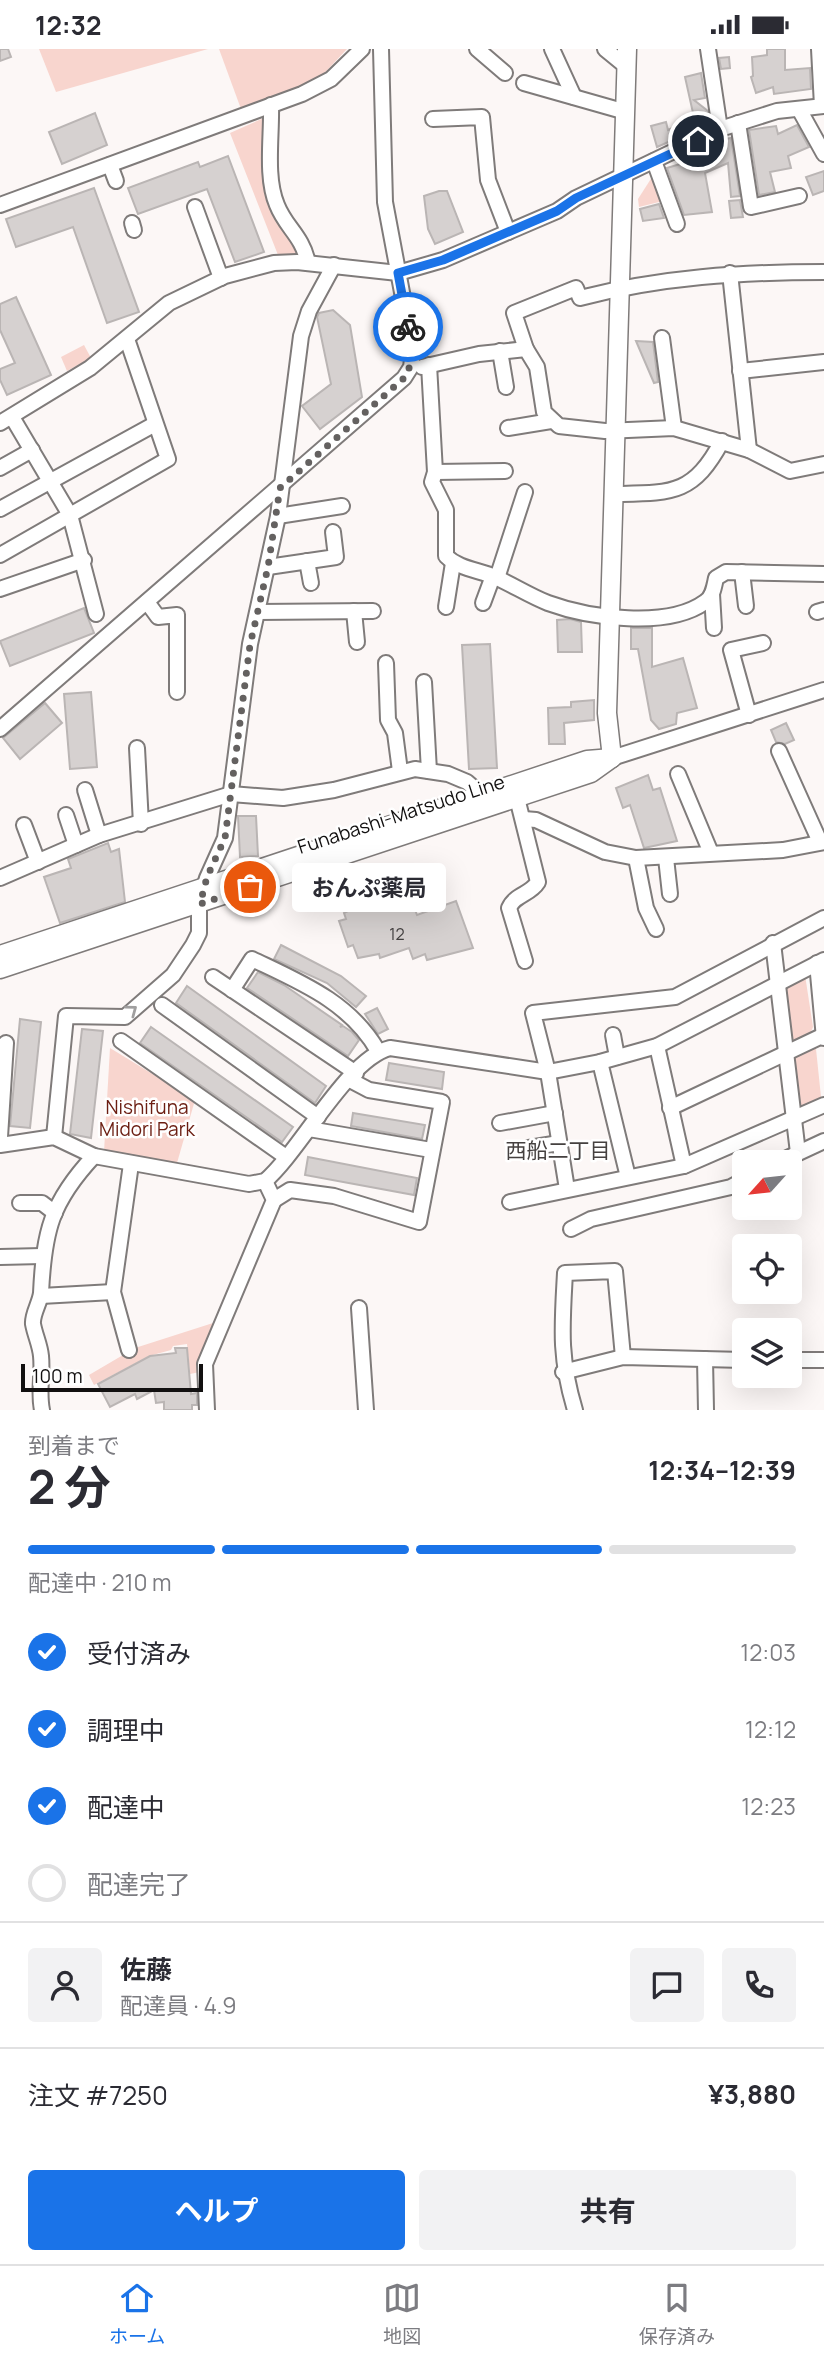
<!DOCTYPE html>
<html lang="ja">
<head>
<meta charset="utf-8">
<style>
  body { margin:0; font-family:Manrope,"Noto Sans JP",sans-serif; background:#f2f2f3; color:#2b2b33; height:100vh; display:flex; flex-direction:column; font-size:26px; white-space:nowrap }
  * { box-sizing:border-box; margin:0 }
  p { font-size:23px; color:#7c7c81 }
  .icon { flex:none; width:38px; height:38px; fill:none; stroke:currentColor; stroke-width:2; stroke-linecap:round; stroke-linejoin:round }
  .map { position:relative; height:1361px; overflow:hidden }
  .sheet { display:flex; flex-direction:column; background:#fff; flex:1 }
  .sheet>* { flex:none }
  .needle { width:46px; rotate:243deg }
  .fabs { position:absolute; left:732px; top:1101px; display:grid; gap:14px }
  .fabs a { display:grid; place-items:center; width:70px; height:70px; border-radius:7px; background:#fff; box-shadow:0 7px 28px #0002; font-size:35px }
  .scale { position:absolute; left:21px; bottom:18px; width:182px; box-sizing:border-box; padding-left:7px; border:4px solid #121010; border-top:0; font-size:19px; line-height:24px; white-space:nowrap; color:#121010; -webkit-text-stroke:5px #fff; paint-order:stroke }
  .pin { position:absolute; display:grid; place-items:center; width:60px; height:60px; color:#fff; margin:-30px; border:4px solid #fff; border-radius:50%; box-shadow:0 2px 7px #0007 }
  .courier { position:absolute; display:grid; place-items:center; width:70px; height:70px; margin:-35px; border:5px solid #1a73e8; border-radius:50%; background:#fff; color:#222; box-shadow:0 2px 9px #0007 }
  .bubble { position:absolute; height:49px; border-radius:7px; background:#fff; box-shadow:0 7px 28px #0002; font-size:23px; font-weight:700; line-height:49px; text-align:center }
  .headline em { font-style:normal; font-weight:700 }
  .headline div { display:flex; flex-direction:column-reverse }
  .headline { display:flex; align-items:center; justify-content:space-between; height:119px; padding:0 28px }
  h1 { font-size:46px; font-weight:700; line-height:52px }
  .bar { display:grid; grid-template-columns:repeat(4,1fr); gap:10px 7px; align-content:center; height:84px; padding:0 28px }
  .bar i { height:9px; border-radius:5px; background:#e1e1e2 }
  .bar .selected { background:#1a73e8 }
  .bar p { grid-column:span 4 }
  .line { display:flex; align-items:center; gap:18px; padding:0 28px; border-top:2px solid #e1e1e2 }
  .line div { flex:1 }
  .round { display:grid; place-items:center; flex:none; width:74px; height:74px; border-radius:7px; background:#f2f2f3 }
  ol { padding:0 28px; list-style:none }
  li { display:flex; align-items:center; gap:21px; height:77px }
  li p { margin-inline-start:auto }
  li .icon { padding:7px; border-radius:50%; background:#1a73e8; color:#fff; stroke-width:4 }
  li:last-child { color:#7c7c81 }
  li i { width:38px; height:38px; border:4px solid #e1e1e2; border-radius:50% }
  .action { display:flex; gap:14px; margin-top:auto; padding:14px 28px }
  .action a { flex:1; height:80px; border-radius:7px; background:#1a73e8; color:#fff; font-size:28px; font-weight:700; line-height:80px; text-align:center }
  .action a+a { background:#f2f2f3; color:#2b2b33 }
  .status { display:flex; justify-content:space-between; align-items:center; height:49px; padding:0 35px; background:#fff; direction:ltr }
  .status svg { height:19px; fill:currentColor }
  .dock { display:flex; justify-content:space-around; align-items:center; height:98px; border-top:2px solid #e1e1e2; background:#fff; font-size:19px; color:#7c7c81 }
  .dock a { display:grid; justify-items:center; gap:4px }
  .dock .selected { color:#1a73e8 }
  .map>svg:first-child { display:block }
  .green { fill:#f8d5ce }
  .building { fill:#d6d1d0; stroke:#bab5b4; stroke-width:2 }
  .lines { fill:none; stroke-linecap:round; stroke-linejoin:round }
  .minor-casing { stroke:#7f7b7a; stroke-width:18 }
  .major-casing { stroke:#7f7b7a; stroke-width:21 }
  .minor { stroke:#fff; stroke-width:14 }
  .major { stroke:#fff; stroke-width:18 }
  .oneway { stroke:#a09f9f }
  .done { stroke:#646160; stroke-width:7; stroke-dasharray:0 12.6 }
  .route { stroke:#1a73e8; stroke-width:9 }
  .labels { text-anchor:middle; stroke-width:5; stroke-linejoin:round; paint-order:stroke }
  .number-label { font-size:16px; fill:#434040 }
  .street-label { font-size:19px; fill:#121010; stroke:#fff }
  .park-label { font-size:19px; fill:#6b1d11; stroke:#fff }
  .neighbourhood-label { font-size:21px; fill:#454140; stroke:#fff }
</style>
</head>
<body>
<div class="status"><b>12:32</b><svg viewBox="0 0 49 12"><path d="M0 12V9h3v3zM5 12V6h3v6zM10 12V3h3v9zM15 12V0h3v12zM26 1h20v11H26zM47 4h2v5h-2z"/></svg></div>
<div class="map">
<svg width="824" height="1361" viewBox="0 0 824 1361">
  <rect width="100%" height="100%" fill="#fcf7f6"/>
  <g class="green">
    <path d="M39 0H208L56 43Z"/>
    <path d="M219 0H347L318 31 241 60Z"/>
    <path d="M266 68 269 135 300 198 298 205 278 206 230 84Z"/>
    <path d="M654 125 663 152 639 158 638 150Z"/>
    <path d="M84 296 91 309 67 322 61 308Z"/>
    <path d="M805 926 813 978 810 985 793 993 790 991 785 936Z"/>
    <path d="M110 999 195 1051 177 1114 104 1103Z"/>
    <path d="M813 999 816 1000 821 1048 799 1059 792 1013 794 1006Z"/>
    <path d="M213 1274 202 1302 200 1323 190 1325 187 1295 173 1297 171 1301 149 1307 94 1336 89 1326 135 1299Z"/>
  </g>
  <g class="building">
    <path d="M0 0H8L11 8 0 12Z"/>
    <path d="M767 0H785V21L810 19 811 40 774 45 773 38 756 44 751 28 753 27 752 8 767 6Z"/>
    <path d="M729 8 730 19 721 20 719 9Z"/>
    <path d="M701 24 705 49 694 51 708 62 709 69 705 74 693 64 685 28Z"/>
    <path d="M95 64 107 96 62 115 49 83Z"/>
    <path d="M666 73 668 81 686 73 691 83 657 98 651 77Z"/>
    <path d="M797 76 809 98 788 107 791 119 770 123 775 143 759 146 749 81 776 77 778 85Z"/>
    <path d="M731 89 740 147 731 148 728 114 705 124 712 163 684 166 667 119 687 113V106L698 102 699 105 721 95 720 91Z"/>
    <path d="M228 107 264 203 235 213 207 140 138 165 128 139 198 113 200 118Z"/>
    <path d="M824 122V142L813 146 806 128Z"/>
    <path d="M94 139 139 263 107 274 73 178 16 198 6 170Z"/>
    <path d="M439 142H447L463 183 435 195 428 180 424 147Z"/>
    <path d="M740 151 743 168 731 169 729 152Z"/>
    <path d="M659 155 664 169 643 172 640 160Z"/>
    <path d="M16 248 51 326 7 346 0 331V320L15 314 0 281V255Z"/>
    <path d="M333 261 350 276 362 348 320 380 302 357 331 335 317 268 319 264Z"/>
    <path d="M636 292 653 293 658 333 654 334Z"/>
    <path d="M84 559 94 584 10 617 0 592Z"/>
    <path d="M570 570 581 573 582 603H558L557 571Z"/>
    <path d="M631 579H652V618L683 609 697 659 677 664 676 675 659 680 651 671 638 600H631Z"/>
    <path d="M490 595 497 719 469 720 462 596Z"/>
    <path d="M91 643 97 718 70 720 64 645Z"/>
    <path d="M594 651V671L564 674 565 695H549L548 659 571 658V653Z"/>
    <path d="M45 654 62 674 20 710 3 689Z"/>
    <path d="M786 674 794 691 785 695 776 693 771 681Z"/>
    <path d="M648 726 653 741 660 739 677 792 644 799 630 756 623 759 616 739Z"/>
    <path d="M238 767H256L258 807 240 808Z"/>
    <path d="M108 794 111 803 119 800 125 853 60 874 44 828 71 819 68 810Z"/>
    <path d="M404 831 417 866 456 852 473 899 427 911 425 905 413 910 409 899 380 909 379 905 358 909 353 896 348 898 339 872 346 870 344 864 348 862 344 852Z"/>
    <path d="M281 896 341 927 366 947 356 958 327 934 274 910Z"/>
    <path d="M258 923 284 936 342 976 340 978 343 977 352 983 359 991 348 1007 247 939Z"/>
    <path d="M187 937 326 1037 315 1054 176 954Z"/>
    <path d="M377 959 388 980 378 985 365 965Z"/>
    <path d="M20 970 41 973 30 1079 10 1077Z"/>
    <path d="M151 978 293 1078 282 1093 140 994Z"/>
    <path d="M82 980 103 982 91 1089 70 1085Z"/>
    <path d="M389 1014 444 1023 442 1040 386 1031Z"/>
    <path d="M353 1064 425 1076 422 1090 351 1077Z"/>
    <path d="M308 1108 417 1129 414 1146 305 1126Z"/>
    <path d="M175 1299H187L191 1345 197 1344V1356H192V1361H164V1353L156 1354 154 1341 137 1350 135 1345 110 1358 98 1335 150 1307 176 1304Z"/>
  </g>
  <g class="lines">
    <defs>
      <g id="minor">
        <path d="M477 0 505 24"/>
        <path d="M552 0 574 48"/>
        <path d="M605 0 627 18"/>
        <path d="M708 0 720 80"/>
        <path d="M819 0 822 57"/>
        <path d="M524 34 626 63"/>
        <path d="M271 56C272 87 265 128 277 156 286 179 302 186 308 214"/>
        <path d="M799 60 824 105"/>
        <path d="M433 70 482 68 488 131 508 183"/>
        <path d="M738 74 751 158 799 147"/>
        <path d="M654 112 677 175"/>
        <path d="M110 116 116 132"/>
        <path d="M0 156 302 45 331 30 362 0"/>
        <path d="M195 158 221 229"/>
        <path d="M132 174 134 181"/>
        <path d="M730 224 749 401"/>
        <path d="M662 289 674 379"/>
        <path d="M526 300 514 264 576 239 580 249C661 228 741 223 824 223"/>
        <path d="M500 302 506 338"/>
        <path d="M429 316 435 423 432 433 446 461V507C459 520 479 521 495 528 513 536 530 547 548 554 589 569 668 580 705 553 713 548 714 538 716 529L726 523 824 525"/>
        <path d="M422 318 479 305 526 300 537 318 544 363 559 377 605 382 674 379 749 401 790 422 824 415"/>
        <path d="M740 322 824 313"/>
        <path d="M12 368 70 466 96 565"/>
        <path d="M0 374 90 319 169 254 225 227 274 214 297 213 398 224 443 211 557 162 576 149 720 80 777 62 824 57"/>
        <path d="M508 379 551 372"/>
        <path d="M0 419 32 401"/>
        <path d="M435 423 505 422"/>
        <path d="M615 445C672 444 693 446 722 392"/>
        <path d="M0 460 155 375"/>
        <path d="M278 467 342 457"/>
        <path d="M0 506 168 410 127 290"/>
        <path d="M307 512 311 534"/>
        <path d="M268 518 336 508 333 483"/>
        <path d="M742 523 746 557"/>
        <path d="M497 529 525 443"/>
        <path d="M0 540 84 511"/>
        <path d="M712 545 714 579"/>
        <path d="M147 553 158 568 177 566V643"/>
        <path d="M483 554 493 527"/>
        <path d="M446 558 453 514"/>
        <path d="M354 562 357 593"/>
        <path d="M258 563 373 562"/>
        <path d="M817 563 824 561"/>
        <path d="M386 614 388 671 395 684 400 722"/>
        <path d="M424 633 429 722"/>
        <path d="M749 666 731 601 763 594"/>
        <path d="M0 680 404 329 411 318 413 302 385 153 381 0"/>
        <path d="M137 699 141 775"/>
        <path d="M779 702 820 793"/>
        <path d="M612 709 824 641"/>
        <path d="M678 725 711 804"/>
        <path d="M85 741 99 786"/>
        <path d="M517 749 538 833C530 846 515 845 509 859L525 912"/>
        <path d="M66 766 76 796"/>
        <path d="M524 770 536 771 605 803 636 809 783 801 824 793"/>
        <path d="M24 776 38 813"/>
        <path d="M636 809 646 859 656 880"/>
        <path d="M666 809 670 845"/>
        <path d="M0 829 99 786 231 745 283 749 334 741 415 720 448 725 467 733 474 739 477 748"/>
        <path d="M773 894 798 1104"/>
        <path d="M817 914 824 989"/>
        <path d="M213 928 356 1024"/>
        <path d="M232 941 252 910C300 933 350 953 378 1002"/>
        <path d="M162 956 318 1068"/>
        <path d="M613 986 617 1008"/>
        <path d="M121 992 286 1108"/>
        <path d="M657 997 684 1117"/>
        <path d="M600 1013 628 1128"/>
        <path d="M670 1059 824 986"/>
        <path d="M500 1074 555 1064"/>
        <path d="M309 1080 431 1101"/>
        <path d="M0 1088 6 994"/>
        <path d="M54 1088 66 967 125 968 173 926 193 896 199 884V855L207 829 225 789 250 595 278 467 301 287 309 262 334 216"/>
        <path d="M0 1096 54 1088 94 1107 249 1135 265 1132C301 1101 347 1010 390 999L548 1023 600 1013 657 997 824 911"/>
        <path d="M529 1099 559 1094"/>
        <path d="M779 1113 824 1092"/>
        <path d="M567 1140 548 1023 533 964 675 948 824 869"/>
        <path d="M274 1151 290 1141 334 1147 419 1173 442 1053 369 1041 350 1031"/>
        <path d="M510 1153 684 1117 824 1056"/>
        <path d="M20 1154H42L55 1164"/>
        <path d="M571 1180 591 1170 731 1138 744 1131"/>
        <path d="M0 1208 42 1207"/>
        <path d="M41 1247 113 1243"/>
        <path d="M359 1259 366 1361"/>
        <path d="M129 1301 113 1243 131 1115"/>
        <path d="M705 1310 706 1361"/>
        <path d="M789 1311H824"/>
        <path d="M563 1323 623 1308 744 1311"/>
        <path d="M42 1361C38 1342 43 1326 41 1307 40 1296 35 1286 33 1275 32 1265 40 1254 41 1244 44 1182 51 1153 94 1107"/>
        <path d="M207 1361 205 1315 274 1151 265 1132"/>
        <path d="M575 1361C559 1308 562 1278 565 1224L615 1222 623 1308"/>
      </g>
      <g id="major">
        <path d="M612 709 607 664 627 0"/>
        <path d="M0 906 587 711 612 709"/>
        <path d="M0 920 591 724 612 709"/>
      </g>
    </defs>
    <use href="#minor" class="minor-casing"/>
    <use href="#major" class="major-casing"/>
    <use href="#minor" class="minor"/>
    <use href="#major" class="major"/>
  </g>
  <defs><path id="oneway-chevron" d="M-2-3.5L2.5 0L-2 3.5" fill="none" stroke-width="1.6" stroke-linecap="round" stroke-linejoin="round" transform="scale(1.75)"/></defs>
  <use class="oneway" href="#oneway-chevron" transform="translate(132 961) rotate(-37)"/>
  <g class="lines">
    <path class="done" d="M250 838 200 855 207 828 225 789 250 596 268 518 280 439 404 329C415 312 412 297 408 278"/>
    <path class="route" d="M408 278 398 224 443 211 557 162 576 149 698 92"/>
  </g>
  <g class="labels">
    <g class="number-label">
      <text x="397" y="891">12</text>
    </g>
    <g class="street-label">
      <text transform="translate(401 765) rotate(-18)" y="7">Funabashi-Matsudo Line</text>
    </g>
    <g class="park-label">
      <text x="147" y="1065">Nishifuna<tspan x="147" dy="22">Midori Park</tspan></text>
    </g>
    <g class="neighbourhood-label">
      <text x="558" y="1109">西船二丁目</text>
    </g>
  </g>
</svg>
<div class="fabs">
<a><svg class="needle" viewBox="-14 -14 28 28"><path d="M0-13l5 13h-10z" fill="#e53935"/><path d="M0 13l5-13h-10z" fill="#7c7c81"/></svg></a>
<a><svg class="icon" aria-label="locate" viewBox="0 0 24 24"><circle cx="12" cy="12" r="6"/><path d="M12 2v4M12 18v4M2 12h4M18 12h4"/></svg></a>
<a><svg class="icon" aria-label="layers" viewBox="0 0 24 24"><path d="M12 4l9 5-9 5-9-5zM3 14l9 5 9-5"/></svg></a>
</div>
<div class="scale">100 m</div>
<div class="pin" style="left:250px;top:838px;background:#ea580c"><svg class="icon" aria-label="bag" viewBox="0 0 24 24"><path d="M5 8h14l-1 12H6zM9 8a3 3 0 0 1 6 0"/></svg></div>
<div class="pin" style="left:698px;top:92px;background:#1f2937"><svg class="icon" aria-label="home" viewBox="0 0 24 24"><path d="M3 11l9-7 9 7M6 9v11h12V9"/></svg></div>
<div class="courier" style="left:408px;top:278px"><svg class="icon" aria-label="bike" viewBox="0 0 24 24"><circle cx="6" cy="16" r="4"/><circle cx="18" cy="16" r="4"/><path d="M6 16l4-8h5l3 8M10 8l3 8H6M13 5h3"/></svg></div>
<div class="bubble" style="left:292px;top:814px;width:154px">おんぷ薬局</div>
</div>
<section class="sheet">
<div class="headline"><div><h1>2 分</h1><p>到着まで</p></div><em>12:34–12:39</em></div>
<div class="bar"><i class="selected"></i><i class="selected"></i><i class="selected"></i><i></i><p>配達中 · 210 m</p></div>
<ol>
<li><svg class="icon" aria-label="check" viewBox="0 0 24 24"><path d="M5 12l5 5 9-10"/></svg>受付済み<p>12:03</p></li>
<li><svg class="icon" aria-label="check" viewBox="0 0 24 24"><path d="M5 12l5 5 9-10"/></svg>調理中<p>12:12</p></li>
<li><svg class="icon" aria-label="check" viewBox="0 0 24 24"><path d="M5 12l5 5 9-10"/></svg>配達中<p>12:23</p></li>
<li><i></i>配達完了</li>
</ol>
<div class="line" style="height:126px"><a class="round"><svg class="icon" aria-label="person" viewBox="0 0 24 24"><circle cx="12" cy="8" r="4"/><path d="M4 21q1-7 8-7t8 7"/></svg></a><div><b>佐藤</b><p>配達員 · 4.9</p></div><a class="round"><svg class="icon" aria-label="chat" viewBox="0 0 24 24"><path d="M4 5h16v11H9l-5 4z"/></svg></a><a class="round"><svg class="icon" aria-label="phone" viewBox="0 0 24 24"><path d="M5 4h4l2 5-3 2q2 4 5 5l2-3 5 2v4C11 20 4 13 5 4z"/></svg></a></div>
<div class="line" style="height:91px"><div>注文 #7250</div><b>¥3,880</b></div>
<div class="action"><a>ヘルプ</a><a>共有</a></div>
</section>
<nav class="dock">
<a class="selected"><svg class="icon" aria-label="home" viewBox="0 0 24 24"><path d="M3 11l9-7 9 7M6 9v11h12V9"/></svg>ホーム</a>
<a><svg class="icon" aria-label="map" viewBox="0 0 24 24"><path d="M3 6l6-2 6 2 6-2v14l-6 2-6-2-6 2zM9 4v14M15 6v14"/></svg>地図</a>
<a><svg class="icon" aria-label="saved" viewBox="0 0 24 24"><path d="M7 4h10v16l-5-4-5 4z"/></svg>保存済み</a>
</nav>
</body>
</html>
